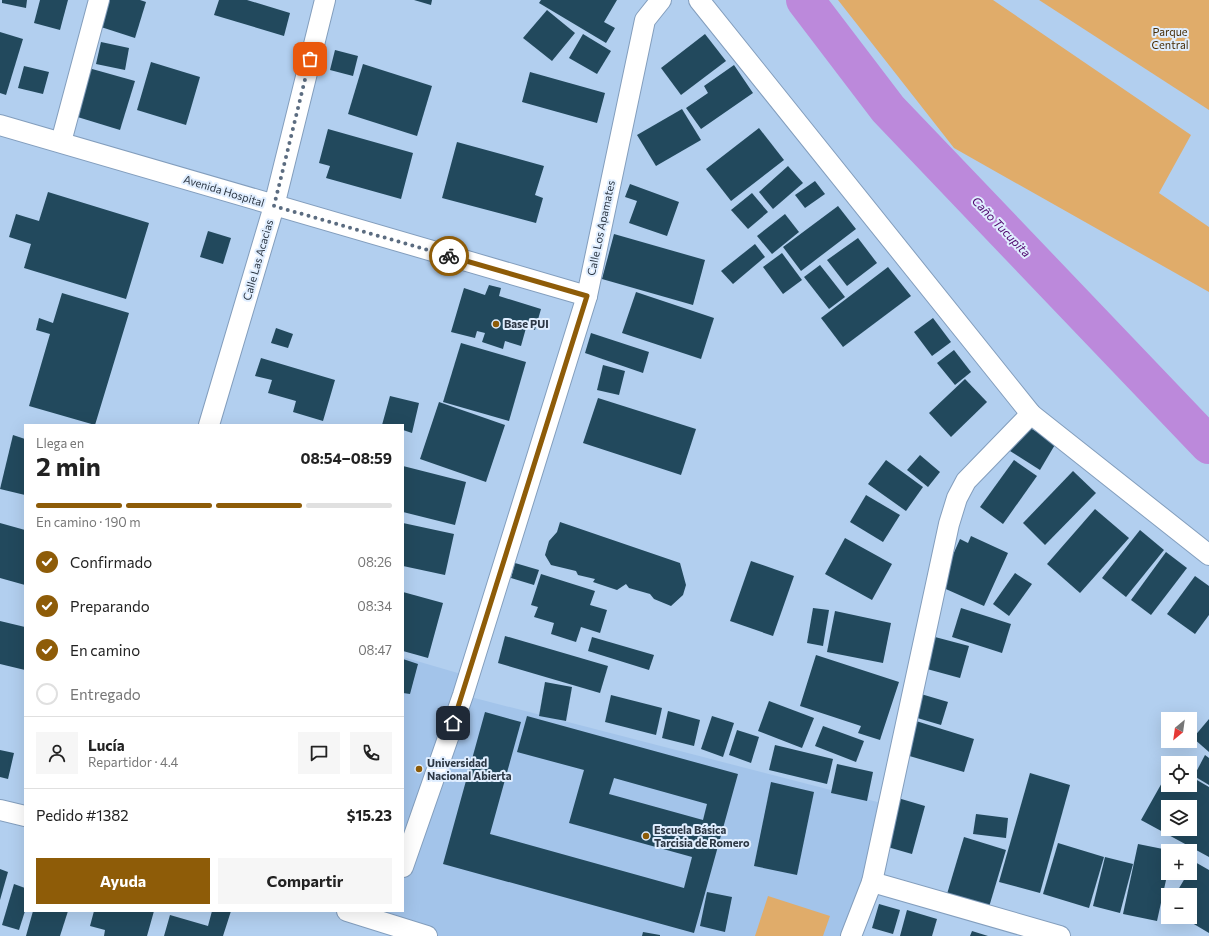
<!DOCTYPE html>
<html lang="es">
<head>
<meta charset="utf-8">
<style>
  body { margin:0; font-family:Commissioner,sans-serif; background:#f6f6f6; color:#222; height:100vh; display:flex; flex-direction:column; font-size:15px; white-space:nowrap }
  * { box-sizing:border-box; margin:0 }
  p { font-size:13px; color:#767676 }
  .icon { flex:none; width:22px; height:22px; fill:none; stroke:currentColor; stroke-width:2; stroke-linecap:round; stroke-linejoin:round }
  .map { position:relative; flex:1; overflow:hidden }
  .details { position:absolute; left:24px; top:424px; width:380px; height:488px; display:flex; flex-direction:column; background:#fff; border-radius:0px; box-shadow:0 4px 16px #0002 }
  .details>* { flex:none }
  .needle { width:26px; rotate:209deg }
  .fabs { position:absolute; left:1161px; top:712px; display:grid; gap:8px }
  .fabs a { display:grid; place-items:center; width:36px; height:36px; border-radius:0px; background:#fff; box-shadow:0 4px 16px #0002; font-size:20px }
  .pin { position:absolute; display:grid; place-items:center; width:34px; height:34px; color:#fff; margin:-17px; border-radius:8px; box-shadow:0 2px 6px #0006 }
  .courier { position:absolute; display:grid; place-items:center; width:40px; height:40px; margin:-20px; border:3px solid #8e5c08; border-radius:50%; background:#fff; color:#222; box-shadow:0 1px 5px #0007 }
  .head em { font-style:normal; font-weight:700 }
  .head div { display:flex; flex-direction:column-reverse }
  .head { display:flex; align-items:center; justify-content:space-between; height:68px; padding:0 12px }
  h1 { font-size:26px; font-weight:700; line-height:30px }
  .bar { display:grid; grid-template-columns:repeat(4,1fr); gap:6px 4px; align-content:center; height:48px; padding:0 12px }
  .bar i { height:5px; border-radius:3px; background:#e0e0e0 }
  .bar .on { background:#8e5c08 }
  .bar p { grid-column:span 4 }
  .line { display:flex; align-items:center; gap:10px; padding:0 12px; border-top:1px solid #e0e0e0 }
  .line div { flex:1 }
  .round { display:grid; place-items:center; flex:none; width:42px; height:42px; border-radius:0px; background:#f6f6f6 }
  ol { padding:0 12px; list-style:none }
  li { display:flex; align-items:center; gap:12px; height:44px }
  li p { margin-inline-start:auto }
  li .icon { padding:4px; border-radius:50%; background:#8e5c08; color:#fff; stroke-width:4 }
  li:last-child { color:#767676 }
  li i { width:22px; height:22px; border:2px solid #e0e0e0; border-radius:50% }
  .cta { display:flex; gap:8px; margin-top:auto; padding:8px 12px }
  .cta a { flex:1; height:46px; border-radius:0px; background:#8e5c08; color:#fff; font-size:16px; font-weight:700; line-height:46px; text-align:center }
  .cta a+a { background:#f6f6f6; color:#222 }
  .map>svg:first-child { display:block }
  .built { fill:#a3c4ea }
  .green { fill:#e0ac6a }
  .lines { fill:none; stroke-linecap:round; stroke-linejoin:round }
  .river { stroke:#bc89db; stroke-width:38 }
  .building { fill:#22495d; fill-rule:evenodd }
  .minor-casing { stroke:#839ebd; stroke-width:22 }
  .minor { stroke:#fff; stroke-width:20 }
  .done { stroke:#5b6c80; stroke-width:4; stroke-dasharray:0 7.2 }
  .route { stroke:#8e5c08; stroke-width:5 }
  .poi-dot { fill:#8e5c08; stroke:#e0eeff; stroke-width:1.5 }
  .labels { text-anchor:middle; stroke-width:4; stroke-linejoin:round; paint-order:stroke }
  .park-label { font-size:11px; fill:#462c05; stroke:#e0eeff }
  .street-label { font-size:11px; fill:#2c3744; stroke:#e0eeff }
  .poi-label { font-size:11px; font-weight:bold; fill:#2c3744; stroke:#e0eeff; text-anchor:start }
  .water-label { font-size:12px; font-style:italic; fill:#4e046c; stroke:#e0eeff }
</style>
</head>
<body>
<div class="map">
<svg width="1209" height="936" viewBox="0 0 1209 936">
  <rect width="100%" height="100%" fill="#b2cfef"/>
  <g class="built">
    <path d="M403 657 468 676 403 862Z"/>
    <path d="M463 695 889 805 844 936H427L384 922 388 911H403V867Z"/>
  </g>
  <g class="green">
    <path d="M838 0H993L1191 135 1159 193 1209 227V292L954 148Z"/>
    <path d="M1039 0H1209V110Z"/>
    <path d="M768 896 830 916 823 936H755Z"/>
  </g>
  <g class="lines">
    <path class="river" d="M805 0 888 109 1209 445"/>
  </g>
  <g class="building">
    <path d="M2 0H27L26 8 2 3Z"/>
    <path d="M40 0H68L60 30 34 23Z"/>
    <path d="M109 0H140L146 2 135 38 101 27Z"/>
    <path d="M219 0H247L290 13 284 36 214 15Z"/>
    <path d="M414 0H432L431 5Z"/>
    <path d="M541 0H617L604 22 615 28 606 43 539 3Z"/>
    <path d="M547 10 575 33 552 61 523 38Z"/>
    <path d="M0 32 23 39 6 95 0 93Z"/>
    <path d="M583 34 611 51 597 74 569 58Z"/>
    <path d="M705 34 726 61 681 95 661 68Z"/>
    <path d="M101 42 129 48 125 70 96 64Z"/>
    <path d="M335 50 358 56 353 76 330 70Z"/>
    <path d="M151 62 200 77 186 125 137 110Z"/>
    <path d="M363 64 432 86 417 136 348 114Z"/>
    <path d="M734 65 753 93 701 129 686 108 708 93 704 86Z"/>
    <path d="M24 66 49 72 43 94 18 88Z"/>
    <path d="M85 67 135 81 120 130 71 115Z"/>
    <path d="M530 72 605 93 597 123 522 102Z"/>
    <path d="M682 109 701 140 656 166 637 135Z"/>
    <path d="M759 128 784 160 731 201 706 169Z"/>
    <path d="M328 129 413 153 401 199 326 178 330 166 319 163Z"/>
    <path d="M457 142 544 166 535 195 543 198 536 223 442 198Z"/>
    <path d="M788 166 803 183 773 209 759 192Z"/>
    <path d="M815 181 825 194 805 208 795 195Z"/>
    <path d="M630 184 679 202 667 236 629 223 637 201 625 197Z"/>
    <path d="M48 192 149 223 126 299 24 268 31 244 9 237 16 214 39 221Z"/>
    <path d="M752 193 768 212 748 229 731 210Z"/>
    <path d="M838 206 856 229 801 271 783 247Z"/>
    <path d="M785 214 799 232 772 254 757 236Z"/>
    <path d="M208 231 231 238 223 264 200 257Z"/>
    <path d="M614 234 705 260 693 305 602 279Z"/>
    <path d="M858 238 877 263 847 286 827 260Z"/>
    <path d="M755 244 765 257 733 284 721 271Z"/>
    <path d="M782 253 802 280 783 294 763 267Z"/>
    <path d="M820 265 845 297 829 309 804 277Z"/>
    <path d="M888 267 911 296 843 347 821 318Z"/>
    <path d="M489 285 501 288 499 296 541 309 535 330 526 328 521 346 505 341 503 349 482 342 485 333 477 331 475 338 451 332 464 288 485 295Z"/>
    <path d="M636 292 714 318 701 359 622 333Z"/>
    <path d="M62 293 129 313 95 425 29 406 50 334 36 330 39 318 53 323Z"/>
    <path d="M933 318 951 342 932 356 914 332Z"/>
    <path d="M276 328 293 334 288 348 271 343Z"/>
    <path d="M591 333 649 352 643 373 585 353Z"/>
    <path d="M461 343 526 362 509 421 443 402Z"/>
    <path d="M954 350 971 372 955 385 937 363Z"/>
    <path d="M261 358 335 380 323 421 293 412 296 401 268 393 272 380 255 376Z"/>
    <path d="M603 365 625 371 619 395 597 390Z"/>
    <path d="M965 379 987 402 951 437 929 413Z"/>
    <path d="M390 396 419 403 412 433 403 430V425H382Z"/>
    <path d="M598 398 696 429 681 475 583 443Z"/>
    <path d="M439 402 505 425 486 482 420 459Z"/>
    <path d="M1025 425 1056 443 1040 470 1010 451Z"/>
    <path d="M13 435 25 439V495L0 489Z"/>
    <path d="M920 455 940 472 928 487 907 470Z"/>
    <path d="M886 460 923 487 906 511 868 484Z"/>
    <path d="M1014 460 1037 476 1003 524 980 507Z"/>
    <path d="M403 466 466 482 455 525 403 512Z"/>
    <path d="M1073 471 1096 493 1045 545 1023 523Z"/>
    <path d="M866 495 900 515 883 542 850 522Z"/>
    <path d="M1095 509 1129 538 1080 593 1047 564Z"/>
    <path d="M560 522 680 563 686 585 683 595 671 606 654 599 650 594 629 588 626 584 617 590 593 582 595 579 578 575 576 571 551 565 545 555 549 541 557 532Z"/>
    <path d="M0 523 25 530V585L0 578Z"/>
    <path d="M403 523 454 534 445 575 403 566Z"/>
    <path d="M1140 530 1164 550 1126 597 1102 578Z"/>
    <path d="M971 536 1008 553 984 606 939 586 960 539 968 543Z"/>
    <path d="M845 538 892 564 872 600 825 574Z"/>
    <path d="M1166 552 1187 568 1151 615 1131 600Z"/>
    <path d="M751 561 794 576 773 636 730 621Z"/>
    <path d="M515 563 539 570 534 585 511 578Z"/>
    <path d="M1015 573 1032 584 1009 616 993 604Z"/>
    <path d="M541 574 595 591 590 605 607 610 600 633 581 627 576 642 551 634 554 623 534 617 538 607 531 605Z"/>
    <path d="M1195 576 1209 586V615L1195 634 1167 614Z"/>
    <path d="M403 592 443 603 428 658 403 651Z"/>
    <path d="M813 608 829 610 823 646 807 643Z"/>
    <path d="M961 608 1011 624 1002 653 952 637Z"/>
    <path d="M835 611 891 623 883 663 827 652Z"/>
    <path d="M0 621 25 627V670L0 664Z"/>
    <path d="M505 636 608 666 600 693 498 663Z"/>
    <path d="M592 637 654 655 649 670 588 651Z"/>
    <path d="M935 637 969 646 960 678 927 669Z"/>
    <path d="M816 655 899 682 880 740 858 733 861 726 800 706Z"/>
    <path d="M403 659 418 664 410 694 403 693Z"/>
    <path d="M545 682 572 687 566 721 539 716Z"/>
    <path d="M921 694 948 702 941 725 914 717Z"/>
    <path d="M611 695 662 708 656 735 605 722Z"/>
    <path d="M769 701 814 718 802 748 758 731Z"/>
    <path d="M668 711 700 720 694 746 662 738Z"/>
    <path d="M485 712 521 722 490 834 684 888 692 857 569 823 584 770 517 752 527 716 738 774 694 933 443 864ZM614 778 707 804 703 820 609 794Z"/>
    <path d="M712 716 734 723 723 757 701 749Z"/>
    <path d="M1209 719V752L1193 738Z"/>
    <path d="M916 721 974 739 964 772 906 755Z"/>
    <path d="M823 726 864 741 856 762 815 746Z"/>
    <path d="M737 730 759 737 751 763 729 755Z"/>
    <path d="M775 745 833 759 827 784 769 770Z"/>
    <path d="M0 750 14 753 8 779 0 777Z"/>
    <path d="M1205 755 1209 758V785L1194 776Z"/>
    <path d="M837 764 873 772 867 801 831 793Z"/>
    <path d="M1168 772V785H1190V776L1209 787V857L1141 820ZM1168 807H1190V829H1168Z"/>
    <path d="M1030 773 1070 785 1040 893 999 882Z"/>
    <path d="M771 782 814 792 797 875 754 866Z"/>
    <path d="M898 798 925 806 912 854 884 846Z"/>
    <path d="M976 814 1008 818 1006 838 973 834Z"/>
    <path d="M964 837 1006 850 989 907 947 894Z"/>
    <path d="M1058 843 1104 857 1089 908 1043 894Z"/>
    <path d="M1138 844 1168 850V871L1157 921 1123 914Z"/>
    <path d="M1105 857 1133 864 1120 913 1093 906Z"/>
    <path d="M1195 862 1209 870V933L1182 917H1190V895H1175L1188 873H1190V870Z"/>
    <path d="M0 869 8 872 0 900Z"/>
    <path d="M14 884 25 888V911L19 930 2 925Z"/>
    <path d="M707 892 732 897 725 932 700 926Z"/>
    <path d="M879 904 900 910 893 934 872 928Z"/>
    <path d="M907 910 937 919 932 936H900Z"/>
    <path d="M33 911H68L60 936H26Z"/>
    <path d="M94 911H154L147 936H104L105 930 90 926Z"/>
    <path d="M212 911H231L223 936H164L170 915 208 926Z"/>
    <path d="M972 931 988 936H970Z"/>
    <path d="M643 932 660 935V936H642Z"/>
  </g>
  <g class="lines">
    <defs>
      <g id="minor">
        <path d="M699 0 1031 414 1209 555"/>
        <path d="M0 125 587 296"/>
        <path d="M61 142 99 0"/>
        <path d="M209 425 274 206 325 0"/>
        <path d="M0 810 25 816"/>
        <path d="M403 867 463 695 587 296 645 20 661 0"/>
        <path d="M872 882 1060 936"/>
        <path d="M347 911 427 936"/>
        <path d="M851 936 872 882 949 524 957 498 966 481 1031 414"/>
      </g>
    </defs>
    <use href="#minor" class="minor-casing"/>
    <use href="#minor" class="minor"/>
  </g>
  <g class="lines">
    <path class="done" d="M310 59 274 206 449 256"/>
    <path class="route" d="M449 256 587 296 453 723"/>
  </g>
  <g class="poi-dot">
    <circle cx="496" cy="324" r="4"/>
    <circle cx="419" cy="769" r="4"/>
    <circle cx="646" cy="836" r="4"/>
  </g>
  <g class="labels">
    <g class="park-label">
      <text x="1170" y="36">Parque<tspan x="1170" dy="13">Central</tspan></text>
    </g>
    <g class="street-label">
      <text transform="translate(224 191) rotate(17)" y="4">Avenida Hospital</text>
      <text transform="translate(601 228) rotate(-78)" y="4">Calle Los Apamates</text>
      <text transform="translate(258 260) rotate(-74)" y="4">Calle Las Acacias</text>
    </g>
    <g class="poi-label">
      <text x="504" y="328">Base PUI</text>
      <text x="427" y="767">Universidad<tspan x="427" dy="13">Nacional Abierta</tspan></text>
      <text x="654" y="834">Escuela Básica<tspan x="654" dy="13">Tarcisia de Romero</tspan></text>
    </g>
    <g class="water-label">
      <text transform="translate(1001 227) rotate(46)" y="4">Caño Tucupita</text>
    </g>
  </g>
</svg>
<div class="fabs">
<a><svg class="needle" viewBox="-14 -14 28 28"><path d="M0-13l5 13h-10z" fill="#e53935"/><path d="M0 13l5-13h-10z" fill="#767676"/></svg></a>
<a><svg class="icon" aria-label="locate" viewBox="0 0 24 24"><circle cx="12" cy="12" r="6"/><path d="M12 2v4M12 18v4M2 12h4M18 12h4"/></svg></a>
<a><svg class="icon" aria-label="layers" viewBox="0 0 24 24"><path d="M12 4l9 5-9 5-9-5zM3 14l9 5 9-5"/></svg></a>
<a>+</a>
<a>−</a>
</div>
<div class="pin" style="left:310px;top:59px;background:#ea580c"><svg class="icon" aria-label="bag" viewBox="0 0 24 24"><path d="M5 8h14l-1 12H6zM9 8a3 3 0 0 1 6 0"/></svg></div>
<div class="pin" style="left:453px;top:723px;background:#1f2937"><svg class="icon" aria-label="home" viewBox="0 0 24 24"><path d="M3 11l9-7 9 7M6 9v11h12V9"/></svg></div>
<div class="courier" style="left:449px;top:256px"><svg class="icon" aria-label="bike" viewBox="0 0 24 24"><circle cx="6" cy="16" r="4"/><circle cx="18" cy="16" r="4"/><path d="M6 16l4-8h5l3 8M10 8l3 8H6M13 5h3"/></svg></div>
<section class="details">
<div class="head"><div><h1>2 min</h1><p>Llega en</p></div><em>08:54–08:59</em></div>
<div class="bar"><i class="on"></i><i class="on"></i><i class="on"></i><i></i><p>En camino · 190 m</p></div>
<ol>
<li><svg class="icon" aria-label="check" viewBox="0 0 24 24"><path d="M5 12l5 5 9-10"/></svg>Confirmado<p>08:26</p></li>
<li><svg class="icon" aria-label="check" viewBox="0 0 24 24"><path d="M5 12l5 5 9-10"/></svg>Preparando<p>08:34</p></li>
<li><svg class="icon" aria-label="check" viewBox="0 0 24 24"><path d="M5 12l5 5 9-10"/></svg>En camino<p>08:47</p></li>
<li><i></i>Entregado</li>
</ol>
<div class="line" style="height:72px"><a class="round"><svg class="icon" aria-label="person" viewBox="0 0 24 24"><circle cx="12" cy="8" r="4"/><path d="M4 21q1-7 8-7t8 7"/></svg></a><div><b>Lucía</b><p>Repartidor · 4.4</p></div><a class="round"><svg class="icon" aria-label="chat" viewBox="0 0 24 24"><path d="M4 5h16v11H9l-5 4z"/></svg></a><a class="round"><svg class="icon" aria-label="phone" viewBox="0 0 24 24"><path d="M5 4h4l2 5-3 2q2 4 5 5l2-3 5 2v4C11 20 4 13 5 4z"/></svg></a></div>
<div class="line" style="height:52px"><div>Pedido #1382</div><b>$15.23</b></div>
<div class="cta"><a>Ayuda</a><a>Compartir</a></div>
</section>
</div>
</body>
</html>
